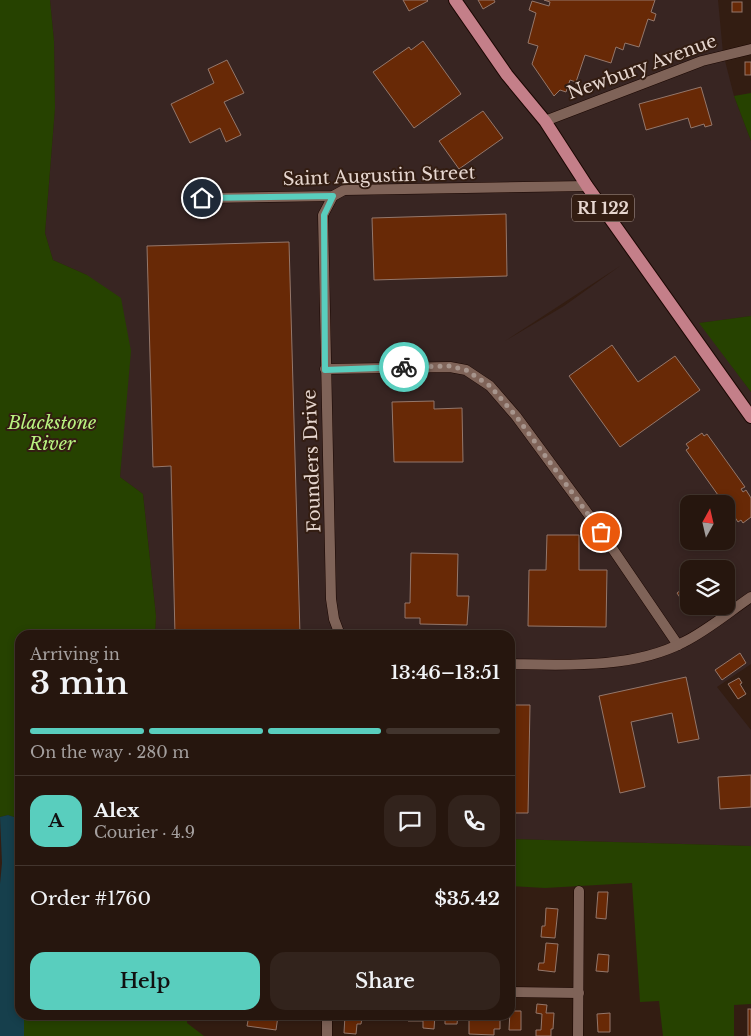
<!DOCTYPE html>
<html lang="en">
<head>
<meta charset="utf-8">
<style>
  body { margin:0; font-family:"Libre Baskerville",serif; background:#32231c; color:#f1f3f6; height:100vh; display:flex; flex-direction:column; font-size:19px; white-space:nowrap }
  * { box-sizing:border-box; margin:0 }
  p { font-size:16px; color:#a49f9e }
  .icon { flex:none; width:28px; height:28px; fill:none; stroke:currentColor; stroke-width:2; stroke-linecap:round; stroke-linejoin:round }
  .map { position:relative; flex:1; overflow:hidden }
  .details { position:absolute; left:15px; top:630px; width:500px; height:390px; display:flex; flex-direction:column; background:#26160e; border-radius:15px; box-shadow:0 2px 8px #0003,0 0 0 1px #42352e }
  .details>* { flex:none }
  .needle { width:32px; rotate:8deg }
  .fabs { position:absolute; left:680px; top:495px; display:grid; gap:10px }
  .fabs a { display:grid; place-items:center; width:55px; height:55px; border-radius:10px; background:#26160e; box-shadow:0 2px 8px #0003,0 0 0 1px #42352e; font-size:25px }
  .pin { position:absolute; display:grid; place-items:center; width:42px; height:42px; color:#fff; margin:-21px; border:2px solid #fff; border-radius:50%; box-shadow:0 1px 5px #0007 }
  .courier { position:absolute; display:grid; place-items:center; width:50px; height:50px; margin:-25px; border:4px solid #59cebe; border-radius:50%; background:#fff; color:#222; box-shadow:0 1px 6px #0007 }
  .summary em { font-style:normal; font-weight:600 }
  .summary div { display:flex; flex-direction:column-reverse }
  .summary { display:flex; align-items:center; justify-content:space-between; height:85px; padding:0 15px }
  h1 { font-size:32px; font-weight:600; line-height:38px }
  .bar { display:grid; grid-template-columns:repeat(4,1fr); gap:8px 5px; align-content:center; height:60px; padding:0 15px }
  .bar i { height:6px; border-radius:4px; background:#42352e }
  .bar .active { background:#59cebe }
  .bar p { grid-column:span 4 }
  .line { display:flex; align-items:center; gap:12px; padding:0 15px; border-top:1px solid #42352e }
  .line div { flex:1 }
  .round { display:grid; place-items:center; flex:none; width:52px; height:52px; border-radius:15px; background:#32231c }
  .action { display:flex; gap:10px; margin-top:auto; padding:10px 15px }
  .action a { flex:1; height:58px; border-radius:15px; background:#59cebe; color:#111; font-size:20px; font-weight:600; line-height:58px; text-align:center }
  .action a+a { background:#32231c; color:#f1f3f6 }
  .map>svg:first-child { display:block }
  .commercial { fill:#382522; fill-rule:evenodd }
  .green { fill:#264200 }
  .water { fill:#163f4c }
  .building { fill:#682906; stroke:#94776b }
  .lines { fill:none; stroke-linecap:round; stroke-linejoin:round }
  .minor-casing { stroke:#1a0601; stroke-width:11 }
  .major-casing { stroke:#1a0601; stroke-width:14 }
  .minor { stroke:#7f6358; stroke-width:10 }
  .major { stroke:#c47f89; stroke-width:12 }
  .done { stroke:#a7958d; stroke-width:5; stroke-dasharray:0 9 }
  .route { stroke:#59cebe; stroke-width:6 }
  .labels { text-anchor:middle; stroke-width:4; stroke-linejoin:round; paint-order:stroke }
  .shield { fill:#331d12; stroke:#b09e96; stroke-width:1 }
  .shield-label { font-size:16px; font-weight:bold; fill:#e6d6cf }
  .street-label { font-size:18px; fill:#e6d6cf; stroke:#331d12 }
  .park-label { font-size:18px; font-style:italic; fill:#b9f280; stroke:#331d12 }
</style>
</head>
<body>
<div class="map">
<svg width="751" height="1036" viewBox="0 0 751 1036">
  <rect width="100%" height="100%" fill="#331d12"/>
  <path class="commercial" d="M50 0H718L723 53 734 96 751 141V316L700 323 751 392V664L717 687 751 730V846L510 839V635H155L156 616 143 494 120 477 123 431 87 275 53 260 45 233 55 108 54 41ZM620 266 564 306 505 341ZM689 504H726V541H689ZM689 569H726V606H689Z"/>
  <g class="green">
    <path d="M0 0H50L54 41 55 108 45 233 53 260 87 275 121 298 131 351 120 477 143 494 156 616 155 635H20V819L8 815 0 817Z"/>
    <path d="M751 93V141L734 96Z"/>
    <path d="M751 316V392L699 323Z"/>
    <path d="M510 839 751 846V1004L734 1005V1036H663L659 1001 640 1002 632 883 545 888 510 886Z"/>
    <path d="M24 1015H187V1023L204 1036H24Z"/>
  </g>
  <path class="water" d="M8 815 20 819V1015H24V1036H0V884L2 863 0 817Z"/>
  <g class="building">
    <path d="M403 0H427L428 1 409 11Z"/>
    <path d="M478 0H494L495 2 483 9Z"/>
    <path d="M544 0H655L651 12 656 14 654 21 648 19 639 47 625 43 623 50 616 47 611 63 585 55 576 82 570 80 566 92 560 90 554 96 532 64 538 46 528 43 536 13 529 10 532 1 549 6 550 2Z"/>
    <rect x="732" y="2" width="10" height="10"/>
    <path d="M423 41 461 94 414 128 373 72 409 47 411 50Z"/>
    <path d="M227 60 244 93 224 102 241 135 226 142 220 128 190 143 171 104 214 83 208 69Z"/>
    <rect x="745" y="62" width="6" height="13"/>
    <path d="M701 87 712 125 705 127 704 124 691 128 688 118 646 130 639 104Z"/>
    <path d="M483 111 503 138 459 169 439 141Z"/>
    <path d="M506 214 507 276 374 280 372 218Z"/>
    <path d="M289 242 300 635H175L171 466 153 467 147 246Z"/>
    <path d="M612 345 638 382 675 356 700 390 620 447 569 376Z"/>
    <path d="M434 401V409L462 408 463 462H394L392 402Z"/>
    <path d="M702 433 704 436 707 434 745 487 741 489 743 492 746 490 751 498V517L743 523 741 520 738 522 726 504 706 503 718 495 686 450 689 448 686 444Z"/>
    <path d="M547 535H579V570H607L606 627 528 626 529 570H546Z"/>
    <path d="M411 553 458 554 457 596H469L467 625 420 624V618H405V603H410Z"/>
    <path d="M688 585 689 606H702L691 614 677 593Z"/>
    <path d="M740 653 746 663 722 680 715 670Z"/>
    <path d="M686 677 699 739 678 743 672 713 631 722 645 787 620 793 599 696Z"/>
    <path d="M739 678 742 683 740 684 746 694 738 699 728 684Z"/>
    <path d="M510 705H530L528 813H510Z"/>
    <path d="M751 775V807L720 809 718 777Z"/>
    <path d="M598 892H608L606 919 596 918Z"/>
    <path d="M546 908 558 909 555 938 541 937 542 926H545Z"/>
    <path d="M546 943 558 944 555 972 538 970 539 963H544Z"/>
    <path d="M598 954 609 955 608 972 596 971Z"/>
    <path d="M537 1004 547 1005 546 1013H554L553 1029H551V1036H536V1030H541L542 1014 536 1013Z"/>
    <rect x="748" y="1009" width="3" height="27"/>
    <path d="M510 1011H521V1030H509Z"/>
    <path d="M610 1013V1032H598L597 1014Z"/>
    <path d="M249 1015 278 1016 276 1030 247 1026Z"/>
    <path d="M345 1015H357V1018H362L361 1024H357L356 1034 344 1033Z"/>
    <path d="M408 1015H435L434 1029 423 1028V1021H408Z"/>
    <path d="M445 1015H458L457 1024H445Z"/>
    <path d="M469 1016 500 1019V1029H494V1035L469 1034Z"/>
  </g>
  <g class="lines">
    <defs>
      <g id="minor">
        <path d="M545 121 702 61 751 49"/>
        <path d="M333 196 323 215 331 599 334 619 340 635"/>
        <path d="M202 198 333 196 344 190 587 186"/>
        <path d="M325 369 450 367 466 370 490 386 516 416 597 526 678 645"/>
        <path d="M510 664C565 665 633 669 684 642 708 630 729 612 751 597"/>
        <path d="M510 992 579 993"/>
        <path d="M327 1036V1015"/>
        <path d="M578 1036 579 891"/>
      </g>
      <path id="major" d="M455 0 507 75 545 121 587 186 751 417"/>
    </defs>
    <use href="#minor" class="minor-casing"/>
    <use href="#major" class="major-casing"/>
    <use href="#minor" class="minor"/>
    <use href="#major" class="major"/>
  </g>
  <g class="lines">
    <path class="done" d="M404 367 450 366 466 370 490 386 516 416 601 532"/>
    <path class="route" d="M202 198 333 196 324 215 325 370 404 367"/>
  </g>
  <g class="labels">
    <rect class="shield" x="572" y="194.5" width="62" height="27" rx="4"/>
    <g class="shield-label">
      <text x="603" y="214">RI 122</text>
    </g>
    <g class="street-label">
      <text transform="translate(642 67) rotate(-20)" y="6">Newbury Avenue</text>
      <text transform="translate(379 176) rotate(-2)" y="6">Saint Augustin Street</text>
      <text transform="translate(312 461) rotate(-92)" y="6">Founders Drive</text>
    </g>
    <g class="park-label">
      <text x="52" y="429">Blackstone<tspan x="52" dy="21">River</tspan></text>
    </g>
  </g>
</svg>
<div class="fabs">
<a><svg class="needle" viewBox="-14 -14 28 28"><path d="M0-13l5 13h-10z" fill="#e53935"/><path d="M0 13l5-13h-10z" fill="#a49f9e"/></svg></a>
<a><svg class="icon" aria-label="layers" viewBox="0 0 24 24"><path d="M12 4l9 5-9 5-9-5zM3 14l9 5 9-5"/></svg></a>
</div>
<div class="pin" style="left:601px;top:532px;background:#ea580c"><svg class="icon" aria-label="bag" viewBox="0 0 24 24"><path d="M5 8h14l-1 12H6zM9 8a3 3 0 0 1 6 0"/></svg></div>
<div class="pin" style="left:202px;top:198px;background:#1f2937"><svg class="icon" aria-label="home" viewBox="0 0 24 24"><path d="M3 11l9-7 9 7M6 9v11h12V9"/></svg></div>
<div class="courier" style="left:404px;top:367px"><svg class="icon" aria-label="bike" viewBox="0 0 24 24"><circle cx="6" cy="16" r="4"/><circle cx="18" cy="16" r="4"/><path d="M6 16l4-8h5l3 8M10 8l3 8H6M13 5h3"/></svg></div>
<section class="details">
<div class="summary"><div><h1>3 min</h1><p>Arriving in</p></div><em>13:46–13:51</em></div>
<div class="bar"><i class="active"></i><i class="active"></i><i class="active"></i><i></i><p>On the way · 280 m</p></div>
<div class="line" style="height:90px"><b class="round" style="background:#59cebe;color:#111">A</b><div><b>Alex</b><p>Courier · 4.9</p></div><a class="round"><svg class="icon" aria-label="chat" viewBox="0 0 24 24"><path d="M4 5h16v11H9l-5 4z"/></svg></a><a class="round"><svg class="icon" aria-label="phone" viewBox="0 0 24 24"><path d="M5 4h4l2 5-3 2q2 4 5 5l2-3 5 2v4C11 20 4 13 5 4z"/></svg></a></div>
<div class="line" style="height:65px"><div>Order #1760</div><b>$35.42</b></div>
<div class="action"><a>Help</a><a>Share</a></div>
</section>
</div>
</body>
</html>
